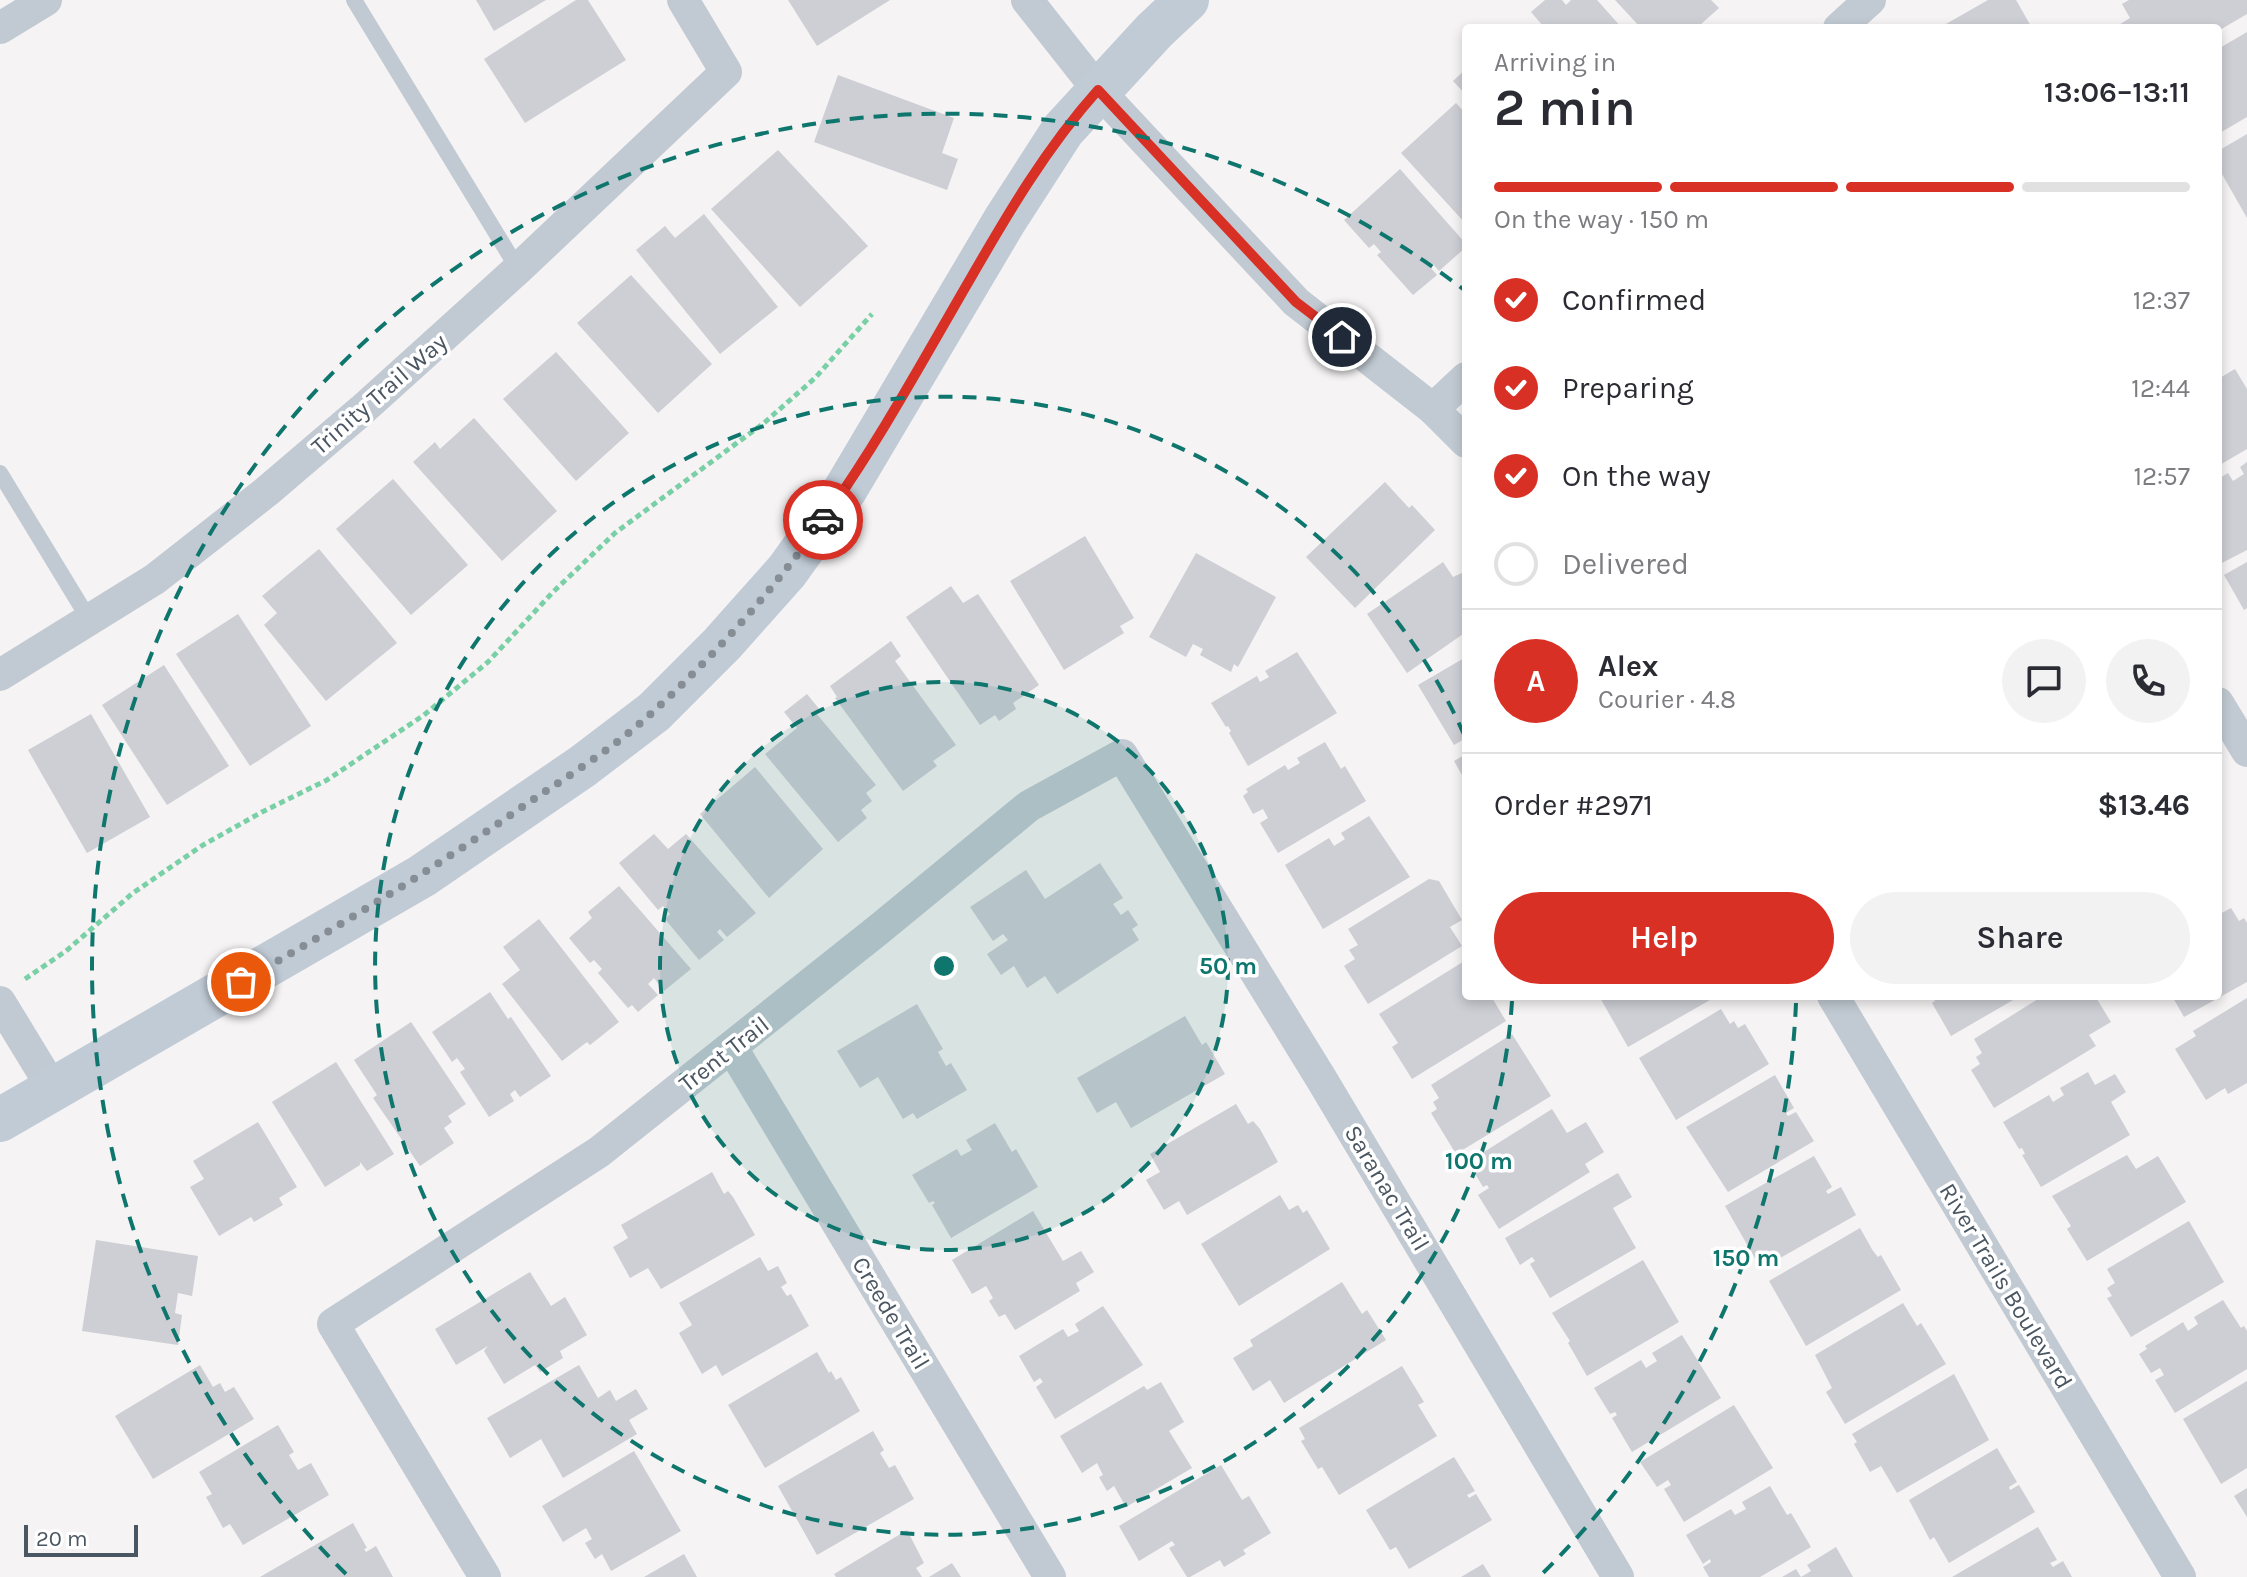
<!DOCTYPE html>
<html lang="en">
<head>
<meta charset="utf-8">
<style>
  body { margin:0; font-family:Karla,sans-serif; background:#f2f2f3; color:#2b2b33; height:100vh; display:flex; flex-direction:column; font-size:30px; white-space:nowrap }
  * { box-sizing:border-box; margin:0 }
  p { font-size:26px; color:#7c7c81 }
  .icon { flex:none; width:44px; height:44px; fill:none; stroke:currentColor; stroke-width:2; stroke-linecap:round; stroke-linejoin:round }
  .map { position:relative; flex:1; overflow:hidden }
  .sheet { position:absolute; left:1462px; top:24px; width:760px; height:976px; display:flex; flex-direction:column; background:#fff; border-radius:8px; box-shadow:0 4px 12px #0003 }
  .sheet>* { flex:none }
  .scale { position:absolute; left:24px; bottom:20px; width:114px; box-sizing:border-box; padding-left:8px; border:4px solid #4a5661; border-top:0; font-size:22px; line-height:28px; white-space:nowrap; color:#4a5661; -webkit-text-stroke:6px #fff; paint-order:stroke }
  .pin { position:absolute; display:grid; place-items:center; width:68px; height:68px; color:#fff; margin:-34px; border:4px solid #fff; border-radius:50%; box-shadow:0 2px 8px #0007 }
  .courier { position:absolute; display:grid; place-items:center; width:80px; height:80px; margin:-40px; border:6px solid #d93025; border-radius:50%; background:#fff; color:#222; box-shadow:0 2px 10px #0007 }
  .head em { font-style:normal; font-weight:600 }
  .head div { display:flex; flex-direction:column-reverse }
  .head { display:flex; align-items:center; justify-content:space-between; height:136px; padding:0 32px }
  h1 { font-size:52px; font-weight:600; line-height:60px }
  .bar { display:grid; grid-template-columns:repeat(4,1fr); gap:12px 8px; align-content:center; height:96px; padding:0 32px }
  .bar i { height:10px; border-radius:6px; background:#e1e1e2 }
  .bar .selected { background:#d93025 }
  .bar p { grid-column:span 4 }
  .line { display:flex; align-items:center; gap:20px; padding:0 32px; border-top:2px solid #e1e1e2 }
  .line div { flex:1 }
  .round { display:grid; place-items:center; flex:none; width:84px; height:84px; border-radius:42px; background:#f2f2f3 }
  ol { padding:0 32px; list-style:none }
  li { display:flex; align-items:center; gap:24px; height:88px }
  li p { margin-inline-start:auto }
  li .icon { padding:8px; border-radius:50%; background:#d93025; color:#fff; stroke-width:4 }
  li:last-child { color:#7c7c81 }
  li i { width:44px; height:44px; border:4px solid #e1e1e2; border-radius:50% }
  .cta { display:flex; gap:16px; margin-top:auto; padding:16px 32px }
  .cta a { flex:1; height:92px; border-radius:48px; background:#d93025; color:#fff; font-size:32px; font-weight:600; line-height:92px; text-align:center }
  .cta a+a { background:#f2f2f3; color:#2b2b33 }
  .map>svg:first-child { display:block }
  .building { fill:#cdcfd5 }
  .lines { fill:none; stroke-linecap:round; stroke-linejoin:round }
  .path { stroke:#7ad0a6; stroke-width:5; stroke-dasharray:6 4; stroke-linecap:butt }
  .service { stroke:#c1cad2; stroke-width:16 }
  .minor { stroke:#c1cad2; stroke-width:32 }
  .secondary { stroke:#c1cbd6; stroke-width:44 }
  .done { stroke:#868d94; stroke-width:8; stroke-dasharray:0 14.4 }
  .route { stroke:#d93025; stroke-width:10 }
  .ring { fill:none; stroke:#0f766e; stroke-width:4; stroke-dasharray:14 10 }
  .labels { text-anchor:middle; stroke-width:7; stroke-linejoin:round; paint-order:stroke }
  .street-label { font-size:24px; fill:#4a5661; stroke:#fff }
  .centre { fill:#0f766e; stroke:#fff; stroke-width:4 }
  .ring-label { font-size:24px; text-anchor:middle; font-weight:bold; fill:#0f766e; stroke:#fff; stroke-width:7; stroke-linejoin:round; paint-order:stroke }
</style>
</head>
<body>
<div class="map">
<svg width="2247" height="1577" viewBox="0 0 2247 1577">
  <rect width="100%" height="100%" fill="#f5f3f3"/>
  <g class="building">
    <path d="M476 0H546L494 31Z"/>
    <path d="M576 0H588L626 60 525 123 484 59Z"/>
    <path d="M788 0H890L817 46Z"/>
    <path d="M1545 0H1562L1566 5 1571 0H1597L1622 28H1541L1543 26 1531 12Z"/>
    <path d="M1615 0H1711L1719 8 1700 25 1702 28H1641Z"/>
    <path d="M1988 0H2016L2032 28H1939Z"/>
    <path d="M2129 0H2247V14L2218 31V28H2114L2130 18 2122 4Z"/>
    <path d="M2247 32V117L2218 134V49Z"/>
    <path d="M1466 69V95L1453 81Z"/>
    <path d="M838 75 954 118 942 153 958 159 947 190 814 142Z"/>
    <path d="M1456 103 1466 114V224L1401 153Z"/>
    <path d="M2247 134V218L2218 167V151Z"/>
    <path d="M778 150 868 246 800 307 711 209Z"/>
    <path d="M1400 169 1466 244V247L1439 271 1433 264 1430 267 1437 275 1413 295 1377 255 1381 252 1374 244 1369 248 1344 220Z"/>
    <path d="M704 214 778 307 720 354 636 250 665 226 675 238Z"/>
    <path d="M631 275 712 364 658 413 577 323Z"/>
    <path d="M556 352 629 433 576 481 503 399Z"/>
    <path d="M2235 369 2247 389V449L2218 466V379Z"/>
    <path d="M474 418 557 511 502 561 413 462 435 442 440 449Z"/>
    <path d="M2247 462V550L2220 564 2218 479 2228 473 2233 481 2244 474 2240 467Z"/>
    <path d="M393 479 468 565 411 615 336 529Z"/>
    <path d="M1385 482 1409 508 1412 505 1435 530 1355 608 1306 557Z"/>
    <path d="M1085 536 1134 618 1120 626 1124 633 1064 670 1010 581Z"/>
    <path d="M319 549 397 643 326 701 264 625 277 613 262 596Z"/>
    <path d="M1196 553 1276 597 1238 667 1234 664 1231 672 1200 655 1203 649 1193 644 1186 657 1149 637Z"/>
    <path d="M1443 562 1453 577 1466 571V632L1407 673 1367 614Z"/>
    <path d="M2247 562V608L2244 610 2224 575Z"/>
    <path d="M951 586 963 603 978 594 1039 685 1013 703 1016 709 999 721 995 715 980 725 906 617Z"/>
    <path d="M238 614 311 726 250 766 176 654Z"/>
    <path d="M891 641 901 656 895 661 956 745 933 761 937 766 903 791 835 698 837 697 830 686Z"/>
    <path d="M1297 652 1337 713 1248 766 1229 733 1231 731 1228 726 1226 727 1211 703 1257 676 1260 682 1269 677 1265 671Z"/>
    <path d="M1466 657V738L1454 745 1418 685Z"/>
    <path d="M164 665 229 766 167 805 102 705Z"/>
    <path d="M807 694 820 710 816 713 876 785 866 793 872 801 861 810 867 818 838 842 765 754 797 728 784 712Z"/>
    <path d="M91 714 150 817 87 853 28 750Z"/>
    <path d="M1325 742 1341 769 1345 766 1366 801 1278 853 1260 823 1268 818 1263 809 1253 814 1243 796 1248 792 1246 789 1285 765 1288 770 1300 763 1297 758Z"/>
    <path d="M1466 754V782L1454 761Z"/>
    <path d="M755 767 823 849 769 898 700 814Z"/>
    <path d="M1369 816 1410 877 1323 929 1285 865 1329 838 1334 846 1345 839 1341 833Z"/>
    <path d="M654 834 668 849 686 834 756 913 727 937 720 929 717 932 724 940 699 960 665 919 670 914 663 906 658 910 619 863Z"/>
    <path d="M1100 863 1123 898 1113 904 1121 915 1128 910 1138 925 1132 929 1139 940 1057 994 1045 976 1027 988 1014 966 1001 975 987 954 1008 940 1003 934 993 941 970 907 1026 870 1045 899Z"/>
    <path d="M1429 879 1439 881 1462 920 1450 927 1462 946 1368 1004 1344 966 1355 959 1349 950 1358 945 1348 929Z"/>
    <path d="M619 886 691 969 664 991 654 978 648 984 658 995 638 1012 632 1005 628 1008 598 973 602 969 594 960 590 963 569 938 592 918 588 912Z"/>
    <path d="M2231 908 2239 921 2244 918 2247 923V982L2184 1017 2172 996H2218V915Z"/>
    <path d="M539 919 619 1022 590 1045 587 1042 562 1061 502 984 520 970 503 947Z"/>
    <path d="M1466 960V996H1491L1506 1021 1412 1079 1392 1047 1398 1043 1379 1014Z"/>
    <path d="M490 992 508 1019 511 1017 551 1076 520 1097 515 1090 510 1094 514 1101 489 1117 460 1072 465 1069 457 1058 452 1062 432 1032Z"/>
    <path d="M1599 996H1717L1628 1047Z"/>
    <path d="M1933 996H2020L1951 1036 1932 1003 1935 1001Z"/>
    <path d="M2043 996H2095L2111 1022 2089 1035 2096 1046 1994 1108 1971 1070 1980 1064 1976 1057 1982 1053 1974 1039Z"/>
    <path d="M2247 998V1083L2228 1094 2225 1088 2206 1100 2175 1049 2196 1036 2193 1031Z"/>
    <path d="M917 1004 943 1049 938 1052 946 1066 951 1063 967 1090 917 1119 913 1113 903 1119 878 1077 860 1088 837 1051Z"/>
    <path d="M1721 1009 1730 1024 1734 1021 1738 1028 1745 1024 1769 1064 1676 1120 1639 1058Z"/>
    <path d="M1185 1016 1202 1045 1206 1042 1225 1074 1131 1128 1116 1102 1097 1113 1077 1078Z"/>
    <path d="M411 1022 466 1104 448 1116 452 1122 444 1128 454 1143 420 1166 373 1098 377 1095 354 1060Z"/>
    <path d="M1512 1034 1551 1096 1456 1154 1431 1113 1437 1109 1433 1102 1439 1098 1431 1085Z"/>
    <path d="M336 1062 394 1154 367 1171 360 1162V1165L325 1187 272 1102Z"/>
    <path d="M2088 1072 2095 1085 2115 1074 2126 1092 2111 1102 2130 1135 2041 1187 2022 1155 2025 1154 2022 1148 2019 1149 2003 1122 2049 1095 2053 1102 2064 1095 2060 1088Z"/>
    <path d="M1775 1075 1794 1108 1786 1113 1788 1116 1796 1112 1814 1141 1728 1192 1686 1127Z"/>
    <path d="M1236 1104 1248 1124 1253 1121 1260 1129 1278 1162 1187 1215 1179 1201 1164 1210 1146 1180 1160 1172 1150 1154Z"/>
    <path d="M1552 1109 1567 1133 1586 1122 1604 1152 1585 1164 1590 1172 1499 1229 1478 1195 1489 1188 1487 1185 1483 1187 1468 1162Z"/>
    <path d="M258 1122 297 1187 279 1198 283 1205 254 1222 251 1217 219 1236 190 1187 204 1179 193 1161Z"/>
    <path d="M995 1123 1012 1152 1016 1149 1038 1187 951 1238 932 1205 935 1203 933 1201 929 1203 912 1175 957 1149 961 1156 972 1150 966 1140Z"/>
    <path d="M2127 1155 2136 1169 2158 1156 2186 1202 2087 1261 2067 1229 2071 1226 2052 1196Z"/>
    <path d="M1814 1156 1832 1187 1826 1191 1828 1194 1841 1187 1856 1215 1761 1269 1725 1206Z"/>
    <path d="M712 1172 724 1194 728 1191 733 1197 755 1235 661 1289 648 1268 630 1278 613 1247 628 1238 621 1225Z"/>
    <path d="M1618 1173 1632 1197 1613 1208 1636 1248 1550 1298 1530 1264 1535 1261 1532 1257 1520 1265 1505 1238Z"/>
    <path d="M1280 1195 1289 1210 1298 1205 1303 1213 1307 1210 1330 1249 1239 1306 1201 1244Z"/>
    <path d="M1033 1211 1063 1261 1081 1251 1094 1272 1076 1283 1080 1291 1015 1330 1005 1314 999 1317 989 1301 993 1298 986 1286 972 1294 952 1260Z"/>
    <path d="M2189 1221 2224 1282 2131 1337 2107 1298 2112 1296 2107 1288 2115 1283 2107 1269Z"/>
    <path d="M1860 1228 1873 1251 1878 1257 1881 1255 1901 1290 1806 1346 1769 1281Z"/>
    <path d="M96 1240 198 1256 192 1296 178 1293 175 1313 182 1315 178 1345 82 1331Z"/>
    <path d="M760 1257 768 1271 778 1266 787 1283 781 1287 787 1296 791 1294 809 1326 722 1376 716 1365 702 1374 679 1333 692 1325 679 1303Z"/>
    <path d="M1643 1260 1679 1322 1587 1376 1568 1343 1570 1341 1552 1313Z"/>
    <path d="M530 1272 551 1306 565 1297 587 1335 560 1351 563 1358 540 1372 535 1365 504 1384 484 1351 488 1346 456 1365 435 1329Z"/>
    <path d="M1342 1282 1362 1314 1367 1310 1386 1340 1284 1403 1270 1380 1253 1391 1233 1358 1253 1346 1250 1340Z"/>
    <path d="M2223 1300 2241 1328 2244 1326 2247 1331V1369L2175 1413 2155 1380 2164 1375 2160 1368 2151 1373 2139 1354 2147 1349 2145 1346 2183 1322 2188 1331 2198 1324 2194 1317Z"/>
    <path d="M1903 1303 1917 1326 1921 1323 1946 1364 1845 1424 1826 1392 1832 1388 1815 1355Z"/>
    <path d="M1103 1306 1143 1365 1055 1419 1036 1387 1043 1382 1040 1378 1034 1382 1019 1356 1063 1329 1068 1337 1079 1331 1075 1324Z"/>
    <path d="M1682 1335 1721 1398 1632 1452 1612 1418 1617 1415 1615 1412 1610 1414 1594 1388 1641 1360 1646 1368 1657 1361 1652 1353Z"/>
    <path d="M817 1352 829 1373 831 1371 836 1380 841 1377 860 1411 765 1468 728 1405Z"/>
    <path d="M200 1365 213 1387 220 1383 225 1392 234 1387 254 1419 153 1479 115 1416Z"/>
    <path d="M579 1365 598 1398 610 1390 616 1401 636 1389 648 1409 629 1420 637 1434 563 1478 541 1439 510 1458 487 1418Z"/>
    <path d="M1402 1366 1424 1402 1418 1405 1437 1436 1339 1495 1322 1467 1318 1469 1301 1441 1305 1439 1299 1428Z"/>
    <path d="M1954 1374 1989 1440 1897 1493 1881 1466 1870 1472 1854 1444 1857 1442 1852 1434Z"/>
    <path d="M2247 1381V1468L2221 1484 2183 1419Z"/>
    <path d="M1161 1382 1184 1422 1169 1431 1192 1468 1126 1507 1114 1486 1107 1491 1099 1477 1103 1475 1097 1463 1082 1473 1060 1436 1144 1386 1147 1390Z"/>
    <path d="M1734 1405 1773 1468 1684 1522 1664 1489 1671 1485 1668 1480 1657 1487 1640 1462Z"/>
    <path d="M278 1425 294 1452 289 1455 298 1470 311 1463 329 1495 243 1545 230 1524 223 1528 206 1497 212 1494 199 1472Z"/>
    <path d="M873 1431 884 1450 880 1453 889 1468 895 1465 914 1499 817 1555 778 1486Z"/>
    <path d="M1997 1448 2017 1482 2009 1487 2010 1490 2019 1485 2035 1512 1949 1563 1934 1537 1930 1540 1909 1500Z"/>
    <path d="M634 1451 681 1531 611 1571 602 1554 595 1559 585 1543 592 1539 586 1528 563 1542 542 1506Z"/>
    <path d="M1454 1457 1475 1491 1467 1495 1469 1498 1476 1494 1492 1520 1409 1569 1396 1547 1390 1550 1366 1510Z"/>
    <path d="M1221 1465 1242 1500 1249 1496 1271 1533 1243 1550 1246 1554 1224 1567 1220 1560 1190 1577H1187L1169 1548 1175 1545 1172 1541 1139 1561 1119 1526Z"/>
    <path d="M1770 1486 1787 1515 1791 1513 1811 1547 1760 1577H1709L1703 1567 1711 1562 1710 1559 1703 1564 1686 1535 1731 1509 1735 1515 1746 1509 1742 1502Z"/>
    <path d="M2247 1488V1517L2234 1496Z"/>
    <path d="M353 1523 367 1548 364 1549 366 1552 376 1546 393 1577H260Z"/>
    <path d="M2038 1527 2057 1560 2050 1563 2053 1567 2063 1561 2072 1577H1952Z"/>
    <path d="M907 1530 924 1563 916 1568 922 1577H836L834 1574Z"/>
    <path d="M1836 1547 1853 1577H1782L1796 1569 1801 1577 1811 1571 1807 1565Z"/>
    <path d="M684 1554 697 1577H644Z"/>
    <path d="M952 1563 961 1577H929Z"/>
    <path d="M1483 1564 1491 1577H1461Z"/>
  </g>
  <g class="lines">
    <path class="path" d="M25 979 66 951 133 893 203 845 262 812 327 780 424 715 488 662 553 592 615 533 764 423 815 378 872 314"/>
    <g class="service">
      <path d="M354 0 518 269"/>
      <path d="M0 473 90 621"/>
    </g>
    <g class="minor">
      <path d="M1027 0 1098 90 1296 302 1433 409 1466 442"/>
      <path d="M0 28 46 0"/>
      <path d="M1839 28 1870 0"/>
      <path d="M1433 409 1466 378"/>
      <path d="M0 675 155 579 266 492 362 410 518 269 726 72 683 0"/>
      <path d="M2218 703 2247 751"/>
      <path d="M1833 996 2180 1577"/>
      <path d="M0 1002 53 1089"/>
      <path d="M732 1048 1050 1577"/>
      <path d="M485 1577 333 1324 599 1152 878 930 1029 806 1122 755 1322 1080 1618 1577"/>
    </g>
    <path class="secondary" d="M0 1120 422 876 583 766 654 712 722 644 787 571 845 490 1005 220 1063 130 1154 31 1187 0"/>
  </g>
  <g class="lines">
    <path class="done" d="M241 982C340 926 435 868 528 803 571 774 617 746 655 710 717 653 774 589 823 520"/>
    <path class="route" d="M823 520C877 445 922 362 969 281 1007 215 1046 148 1098 90L1296 302 1342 337"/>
  </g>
  <circle cx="944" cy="966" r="284" fill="#0f766e" fill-opacity=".12"/>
  <g class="ring">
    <circle cx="944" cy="966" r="284"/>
    <path d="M1512 1001A569 569 0 1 1 1466 739"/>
    <path d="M1796 1003A853 853 0 0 1 1542 1574M346 1574A853 853 0 0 1 1463 289"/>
  </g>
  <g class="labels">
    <g class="street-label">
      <text transform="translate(379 394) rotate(-41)" y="8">Trinity Trail Way</text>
      <text transform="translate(724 1054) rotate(-38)" y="8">Trent Trail</text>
      <text transform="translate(1387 1188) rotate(59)" y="8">Saranac Trail</text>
      <text transform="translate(2006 1286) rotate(59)" y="8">River Trails Boulevard</text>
      <text transform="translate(891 1313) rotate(59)" y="8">Creede Trail</text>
    </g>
  </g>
  <circle cx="944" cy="966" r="12" class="centre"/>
  <g class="ring-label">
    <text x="1228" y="974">50 m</text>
    <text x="1479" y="1169">100 m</text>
    <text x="1746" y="1266">150 m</text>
  </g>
</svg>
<div class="scale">20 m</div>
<div class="pin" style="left:241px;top:982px;background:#ea580c"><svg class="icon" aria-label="bag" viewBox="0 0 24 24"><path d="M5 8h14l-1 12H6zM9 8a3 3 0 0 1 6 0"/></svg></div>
<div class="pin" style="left:1342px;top:337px;background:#1f2937"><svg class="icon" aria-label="home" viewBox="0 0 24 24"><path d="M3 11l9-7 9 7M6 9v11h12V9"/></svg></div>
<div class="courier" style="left:823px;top:520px"><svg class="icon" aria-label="car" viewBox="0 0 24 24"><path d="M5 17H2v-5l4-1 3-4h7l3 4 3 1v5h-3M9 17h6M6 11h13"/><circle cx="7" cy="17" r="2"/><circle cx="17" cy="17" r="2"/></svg></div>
<section class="sheet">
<div class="head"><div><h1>2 min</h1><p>Arriving in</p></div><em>13:06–13:11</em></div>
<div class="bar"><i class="selected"></i><i class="selected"></i><i class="selected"></i><i></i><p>On the way · 150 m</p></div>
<ol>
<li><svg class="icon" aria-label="check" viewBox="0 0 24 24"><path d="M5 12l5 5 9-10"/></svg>Confirmed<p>12:37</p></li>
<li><svg class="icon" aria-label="check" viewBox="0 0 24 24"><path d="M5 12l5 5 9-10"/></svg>Preparing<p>12:44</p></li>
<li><svg class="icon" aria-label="check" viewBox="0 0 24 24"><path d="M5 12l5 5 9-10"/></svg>On the way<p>12:57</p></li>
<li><i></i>Delivered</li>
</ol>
<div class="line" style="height:144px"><b class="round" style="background:#d93025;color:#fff">A</b><div><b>Alex</b><p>Courier · 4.8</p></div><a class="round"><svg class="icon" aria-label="chat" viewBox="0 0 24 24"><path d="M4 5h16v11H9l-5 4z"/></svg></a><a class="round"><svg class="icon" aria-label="phone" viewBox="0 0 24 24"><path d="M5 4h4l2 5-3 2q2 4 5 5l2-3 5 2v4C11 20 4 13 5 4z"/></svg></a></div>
<div class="line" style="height:104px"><div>Order #2971</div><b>$13.46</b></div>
<div class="cta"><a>Help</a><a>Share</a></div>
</section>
</div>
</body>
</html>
